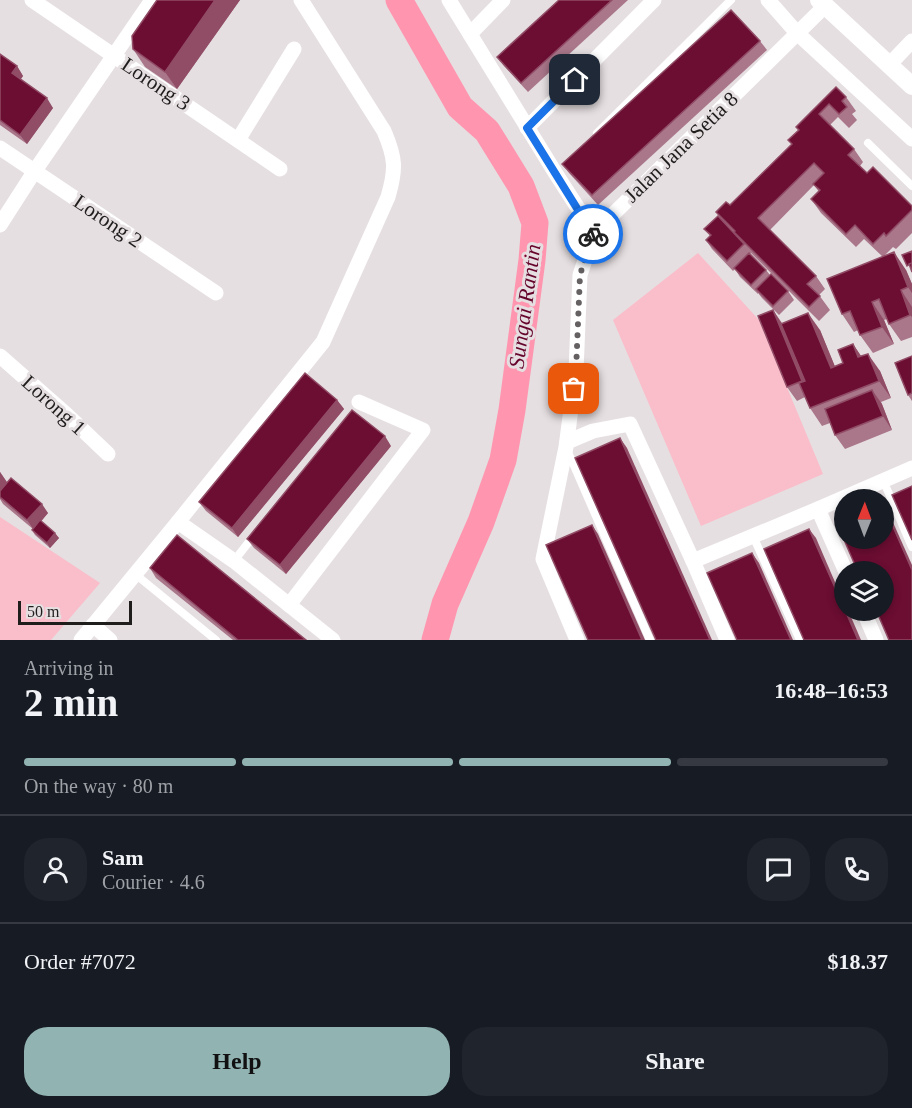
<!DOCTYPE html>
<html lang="en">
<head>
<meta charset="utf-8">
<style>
  body { margin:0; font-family:"Times New Roman",serif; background:#20242c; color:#f1f3f6; height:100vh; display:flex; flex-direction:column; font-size:22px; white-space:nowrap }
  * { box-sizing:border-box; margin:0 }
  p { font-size:20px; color:#9ea1a6 }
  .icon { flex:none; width:33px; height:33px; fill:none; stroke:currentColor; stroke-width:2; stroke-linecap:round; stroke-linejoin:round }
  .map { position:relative; height:640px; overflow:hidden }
  .panel { display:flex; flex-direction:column; background:#171b24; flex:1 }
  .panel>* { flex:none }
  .needle { width:39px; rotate:1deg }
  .buttons { position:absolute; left:834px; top:489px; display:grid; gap:12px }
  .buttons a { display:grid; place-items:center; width:60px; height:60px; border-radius:50%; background:#171b24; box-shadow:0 3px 9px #0003; font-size:30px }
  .scale { position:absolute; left:18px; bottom:15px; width:114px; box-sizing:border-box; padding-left:6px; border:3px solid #201d1d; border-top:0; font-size:16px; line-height:21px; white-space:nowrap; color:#201d1d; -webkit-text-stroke:4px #e6dfe1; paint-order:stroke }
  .pin { position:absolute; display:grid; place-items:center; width:51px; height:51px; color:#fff; margin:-26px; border-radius:12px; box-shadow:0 3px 9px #0006 }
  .courier { position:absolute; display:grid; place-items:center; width:60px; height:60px; margin:-30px; border:4px solid #1a73e8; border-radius:50%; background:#fff; color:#222; box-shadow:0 2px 8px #0007 }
  .headline em { font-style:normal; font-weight:700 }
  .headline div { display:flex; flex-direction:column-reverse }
  .headline { display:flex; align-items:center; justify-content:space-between; height:102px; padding:0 24px }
  h1 { font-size:39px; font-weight:700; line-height:45px }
  .bar { display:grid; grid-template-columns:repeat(4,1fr); gap:9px 6px; align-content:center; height:72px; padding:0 24px }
  .bar i { height:8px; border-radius:4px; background:#363941 }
  .bar .active { background:#91b4b2 }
  .bar p { grid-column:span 4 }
  .line { display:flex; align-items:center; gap:15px; padding:0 24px; border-top:2px solid #363941 }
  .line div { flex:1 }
  .round { display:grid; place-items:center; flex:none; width:63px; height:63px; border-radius:24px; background:#20242c }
  .button { display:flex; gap:12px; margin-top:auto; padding:12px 24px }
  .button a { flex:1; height:69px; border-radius:24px; background:#91b4b2; color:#111; font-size:24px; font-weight:700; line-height:69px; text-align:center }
  .button a+a { background:#20242c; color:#f1f3f6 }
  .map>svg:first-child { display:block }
  .green { fill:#fabdca }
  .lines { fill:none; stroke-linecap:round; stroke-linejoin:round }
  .river { stroke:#ff95af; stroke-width:27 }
  .service { stroke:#fff; stroke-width:8 }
  .minor { stroke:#fff; stroke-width:15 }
  .tertiary { stroke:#fff; stroke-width:18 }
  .wall { fill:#a9768a }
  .shaded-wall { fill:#914c66 }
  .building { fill:#6c0d32; stroke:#914c66; stroke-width:1.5 }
  .done { stroke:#656162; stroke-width:6; stroke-dasharray:0 10.8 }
  .route { stroke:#1a73e8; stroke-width:8 }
  .labels { text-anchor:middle; stroke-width:6; stroke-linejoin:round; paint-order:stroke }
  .street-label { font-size:21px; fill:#201d1d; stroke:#e6dfe1 }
  .water-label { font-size:22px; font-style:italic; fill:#66062d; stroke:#e6dfe1 }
</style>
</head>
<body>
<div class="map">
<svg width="912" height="640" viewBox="0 0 912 640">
  <rect width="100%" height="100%" fill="#e6dfe1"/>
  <g class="green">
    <path d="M698 253 759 320 823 474 701 526 613 320Z"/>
    <path d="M0 517 100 583 51 640H0Z"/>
  </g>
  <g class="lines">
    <path class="river" d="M399 0 460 107 487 131 521 186 535 223 532 260 512 410 503 460 481 522 445 604 435 640"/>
    <g class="service">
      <path d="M597 133 731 0"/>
      <path d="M868 143 912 186"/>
      <path d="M568 452 650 640"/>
      <path d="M883 480 912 547"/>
      <path d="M753 536 800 640"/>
      <path d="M234 561 255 534"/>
      <path d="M135 574 216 640"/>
    </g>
    <g class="minor">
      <path d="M32 0 280 169"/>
      <path d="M449 0 556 174 594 233"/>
      <path d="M768 0 797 33 912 139"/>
      <path d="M470 34 503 0"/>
      <path d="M889 65 912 41"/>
      <path d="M527 128 654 0"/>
      <path d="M238 140 294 49"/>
      <path d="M0 148 216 293"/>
      <path d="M0 225 34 172 152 0"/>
      <path d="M0 356 67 415 108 454"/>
      <path d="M567 442 593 431 630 424 693 561 727 640"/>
      <path d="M818 509 846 572"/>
      <path d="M178 522 234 561 333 640"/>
      <path d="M693 561 818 509 912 468"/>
      <path d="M289 605 423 430 359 402"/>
      <path d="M863 610 876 640"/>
      <path d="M93 625 110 640"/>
      <path d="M81 640 178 522 323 342 388 197C396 169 396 159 384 131L301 0"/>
      <path d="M577 640 543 559 566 447 576 371 580 275 594 233 824 7"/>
    </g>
    <path class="tertiary" d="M819 0 912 86"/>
  </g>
  <g class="wall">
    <path d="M157 0H240L177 89 145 67 133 49Z"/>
    <path d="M559 0H628L528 92 504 66 497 57Z"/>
    <path d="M760 41 767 50 598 205 569 173 562 164Z"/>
    <path d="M0 54 17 66 23 76 20 80 53 108 27 144 0 125Z"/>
    <path d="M836 87 846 97 856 111 852 114 857 120 849 128 838 117 830 125 854 149 863 162 860 166 867 173 912 206V233L896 249 893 247 883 257 906 270 912 284V337L901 341 889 324 887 319 884 320 894 344 873 353 860 335 858 330 854 332 842 314 883 257 864 239 856 247 821 213 811 199 819 192 814 185 770 230 816 276 825 289 819 295 830 310 819 321 751 253 750 254 766 270 770 275 788 291 794 300 779 315 762 298 758 293V294L740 277 735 269 733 271 712 249 706 240 710 236 704 229 720 217 716 212 730 205 792 144 788 140 798 130 796 127Z"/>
    <path d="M773 310 782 323 820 330 835 367 843 363 853 344 861 356 880 371 891 398 881 402 892 430 845 449 835 435 830 423 822 426 810 408 805 397 797 401 787 387Z"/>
    <path d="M912 356V401L908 395Z"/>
    <path d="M337 400 344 409 238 537 206 511 199 502Z"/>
    <path d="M391 446 286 574 254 548 247 539Z"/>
    <path d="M0 472 7 482 48 513 41 521 59 538 50 548 35 535 32 530 33 529 3 504 0 499Z"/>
    <path d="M150 568 306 640H233L156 578Z"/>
  </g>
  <g class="shaded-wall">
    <path d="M215 0H240L177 89 165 72Z"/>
    <path d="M17 66 23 76 18 83 12 73Z"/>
    <path d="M47 98 53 108 27 144 20 135Z"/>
    <path d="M894 252 906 270 912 284V293L908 287Z"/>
    <path d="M901 290 912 307V317L910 315Z"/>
    <path d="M872 302 884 320 894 344 882 327Z"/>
    <path d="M773 310 782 324 811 395 802 381Z"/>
    <path d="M808 313 820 330 843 386 831 368Z"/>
    <path d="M853 344 865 362 858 357Z"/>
    <path d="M868 354 880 371 891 398 879 381Z"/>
    <path d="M872 390 882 404 892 430 883 416Z"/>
    <path d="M337 400 344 409 238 537 232 528Z"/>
    <path d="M385 436 391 446 286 574 280 565Z"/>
    <path d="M620 438 627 448 712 640H710Z"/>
    <path d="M0 472 8 484 0 494Z"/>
    <path d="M42 504 48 513 34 530 27 520Z"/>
    <path d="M884 504 887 509 912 565V570L884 506Z"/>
    <path d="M592 525 598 534 645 640H642Z"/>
    <path d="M809 529 816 538 844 603V608Z"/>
    <path d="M55 533 59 538 50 548 47 543Z"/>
    <path d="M752 553 759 563 793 640H791Z"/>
    <path d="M845 610H848L861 640H858Z"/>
  </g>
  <g class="building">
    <path d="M157 0H215L165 72 133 49 132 36Z"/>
    <path d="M559 0H612L521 83 497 57Z"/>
    <path d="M731 10 760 41 592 195 562 164Z"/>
    <path d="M0 54 17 66 12 73 47 98 20 135 0 120Z"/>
    <path d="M836 87 846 97 842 101 847 107 839 114 829 104 819 114 854 149 848 155 867 173 873 167 912 206V210L886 236 884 233 873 244 855 225 846 234 811 199 820 190 813 184 824 173 814 163 758 218 816 276 807 284 820 296 809 307 734 232 735 231 716 212 726 202 730 205 792 144 788 140 799 130 796 127Z"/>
    <path d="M718 216 744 244 727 261 706 240 711 235 704 229Z"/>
    <path d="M912 251V263L907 266 902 255Z"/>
    <path d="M894 252 908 287 901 290 910 315 889 324 879 299 872 302 882 327 860 335 850 311 842 314 827 279Z"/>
    <path d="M749 253 766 270 751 285 734 268Z"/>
    <path d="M912 263V272L909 264Z"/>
    <path d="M771 274 788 291 773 306 756 289Z"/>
    <path d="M773 310 802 381 787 387 758 316Z"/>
    <path d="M808 313 831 368 843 363 838 350 853 344 858 357 868 354 879 381 810 408 799 383 805 381 781 324Z"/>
    <path d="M912 356V393L908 395 895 363Z"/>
    <path d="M305 373 337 400 232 528 199 502Z"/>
    <path d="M872 390 883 416 835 435 825 409Z"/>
    <path d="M352 410 385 436 280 565 247 539Z"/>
    <path d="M620 438 710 640H656L575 458Z"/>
    <path d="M11 478 42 504 27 520 0 497V491Z"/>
    <path d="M912 486V540L892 495Z"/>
    <path d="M884 506 912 570V640H889L876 610H884V572H858L835 519 844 515V538H884Z"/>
    <path d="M40 520 55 533 47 543 32 530Z"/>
    <path d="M592 525 642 640H588L546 545Z"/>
    <path d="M809 529 844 608V610H845L858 640H804L764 549Z"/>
    <path d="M177 535 306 640H238L150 568Z"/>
    <path d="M752 553 791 640H737L707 573Z"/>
  </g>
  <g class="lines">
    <path class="done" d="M574 389 576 371 580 275 593 234"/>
    <path class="route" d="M575 80 527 128 593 234"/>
  </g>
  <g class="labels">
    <g class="street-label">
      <text transform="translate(156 84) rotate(34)" y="7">Lorong 3</text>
      <text transform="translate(681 147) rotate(-44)" y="7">Jalan Jana Setia 8</text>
      <text transform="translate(108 221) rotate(34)" y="7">Lorong 2</text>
      <text transform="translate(54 405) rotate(42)" y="7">Lorong 1</text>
    </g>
    <g class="water-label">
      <text transform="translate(524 306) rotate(-82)" y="8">Sungai Rantin</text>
    </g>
  </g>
</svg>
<div class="buttons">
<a><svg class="needle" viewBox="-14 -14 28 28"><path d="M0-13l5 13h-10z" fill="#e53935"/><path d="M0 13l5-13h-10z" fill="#9ea1a6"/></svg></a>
<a><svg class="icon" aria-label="layers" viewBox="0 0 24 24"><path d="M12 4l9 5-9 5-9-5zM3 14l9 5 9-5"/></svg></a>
</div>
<div class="scale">50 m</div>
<div class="pin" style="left:574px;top:389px;background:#ea580c"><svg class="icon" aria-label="bag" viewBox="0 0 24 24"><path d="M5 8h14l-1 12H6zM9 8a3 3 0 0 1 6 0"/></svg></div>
<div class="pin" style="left:575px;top:80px;background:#1f2937"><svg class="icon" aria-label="home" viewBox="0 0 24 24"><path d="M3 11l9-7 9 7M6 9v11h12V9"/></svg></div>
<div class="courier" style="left:593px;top:234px"><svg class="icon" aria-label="bike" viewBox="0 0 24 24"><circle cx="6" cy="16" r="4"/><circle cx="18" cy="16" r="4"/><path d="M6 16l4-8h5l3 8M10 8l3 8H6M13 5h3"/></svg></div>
</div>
<section class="panel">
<div class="headline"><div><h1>2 min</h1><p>Arriving in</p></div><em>16:48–16:53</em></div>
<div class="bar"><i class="active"></i><i class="active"></i><i class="active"></i><i></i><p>On the way · 80 m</p></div>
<div class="line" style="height:108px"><a class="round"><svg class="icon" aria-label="person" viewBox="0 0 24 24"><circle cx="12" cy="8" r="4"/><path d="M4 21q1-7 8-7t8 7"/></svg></a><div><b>Sam</b><p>Courier · 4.6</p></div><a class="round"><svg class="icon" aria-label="chat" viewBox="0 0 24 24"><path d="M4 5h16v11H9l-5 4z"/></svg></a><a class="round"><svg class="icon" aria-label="phone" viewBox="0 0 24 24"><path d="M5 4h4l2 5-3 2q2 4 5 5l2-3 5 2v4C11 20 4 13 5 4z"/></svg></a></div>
<div class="line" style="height:78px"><div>Order #7072</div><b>$18.37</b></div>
<div class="button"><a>Help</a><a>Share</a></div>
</section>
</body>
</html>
